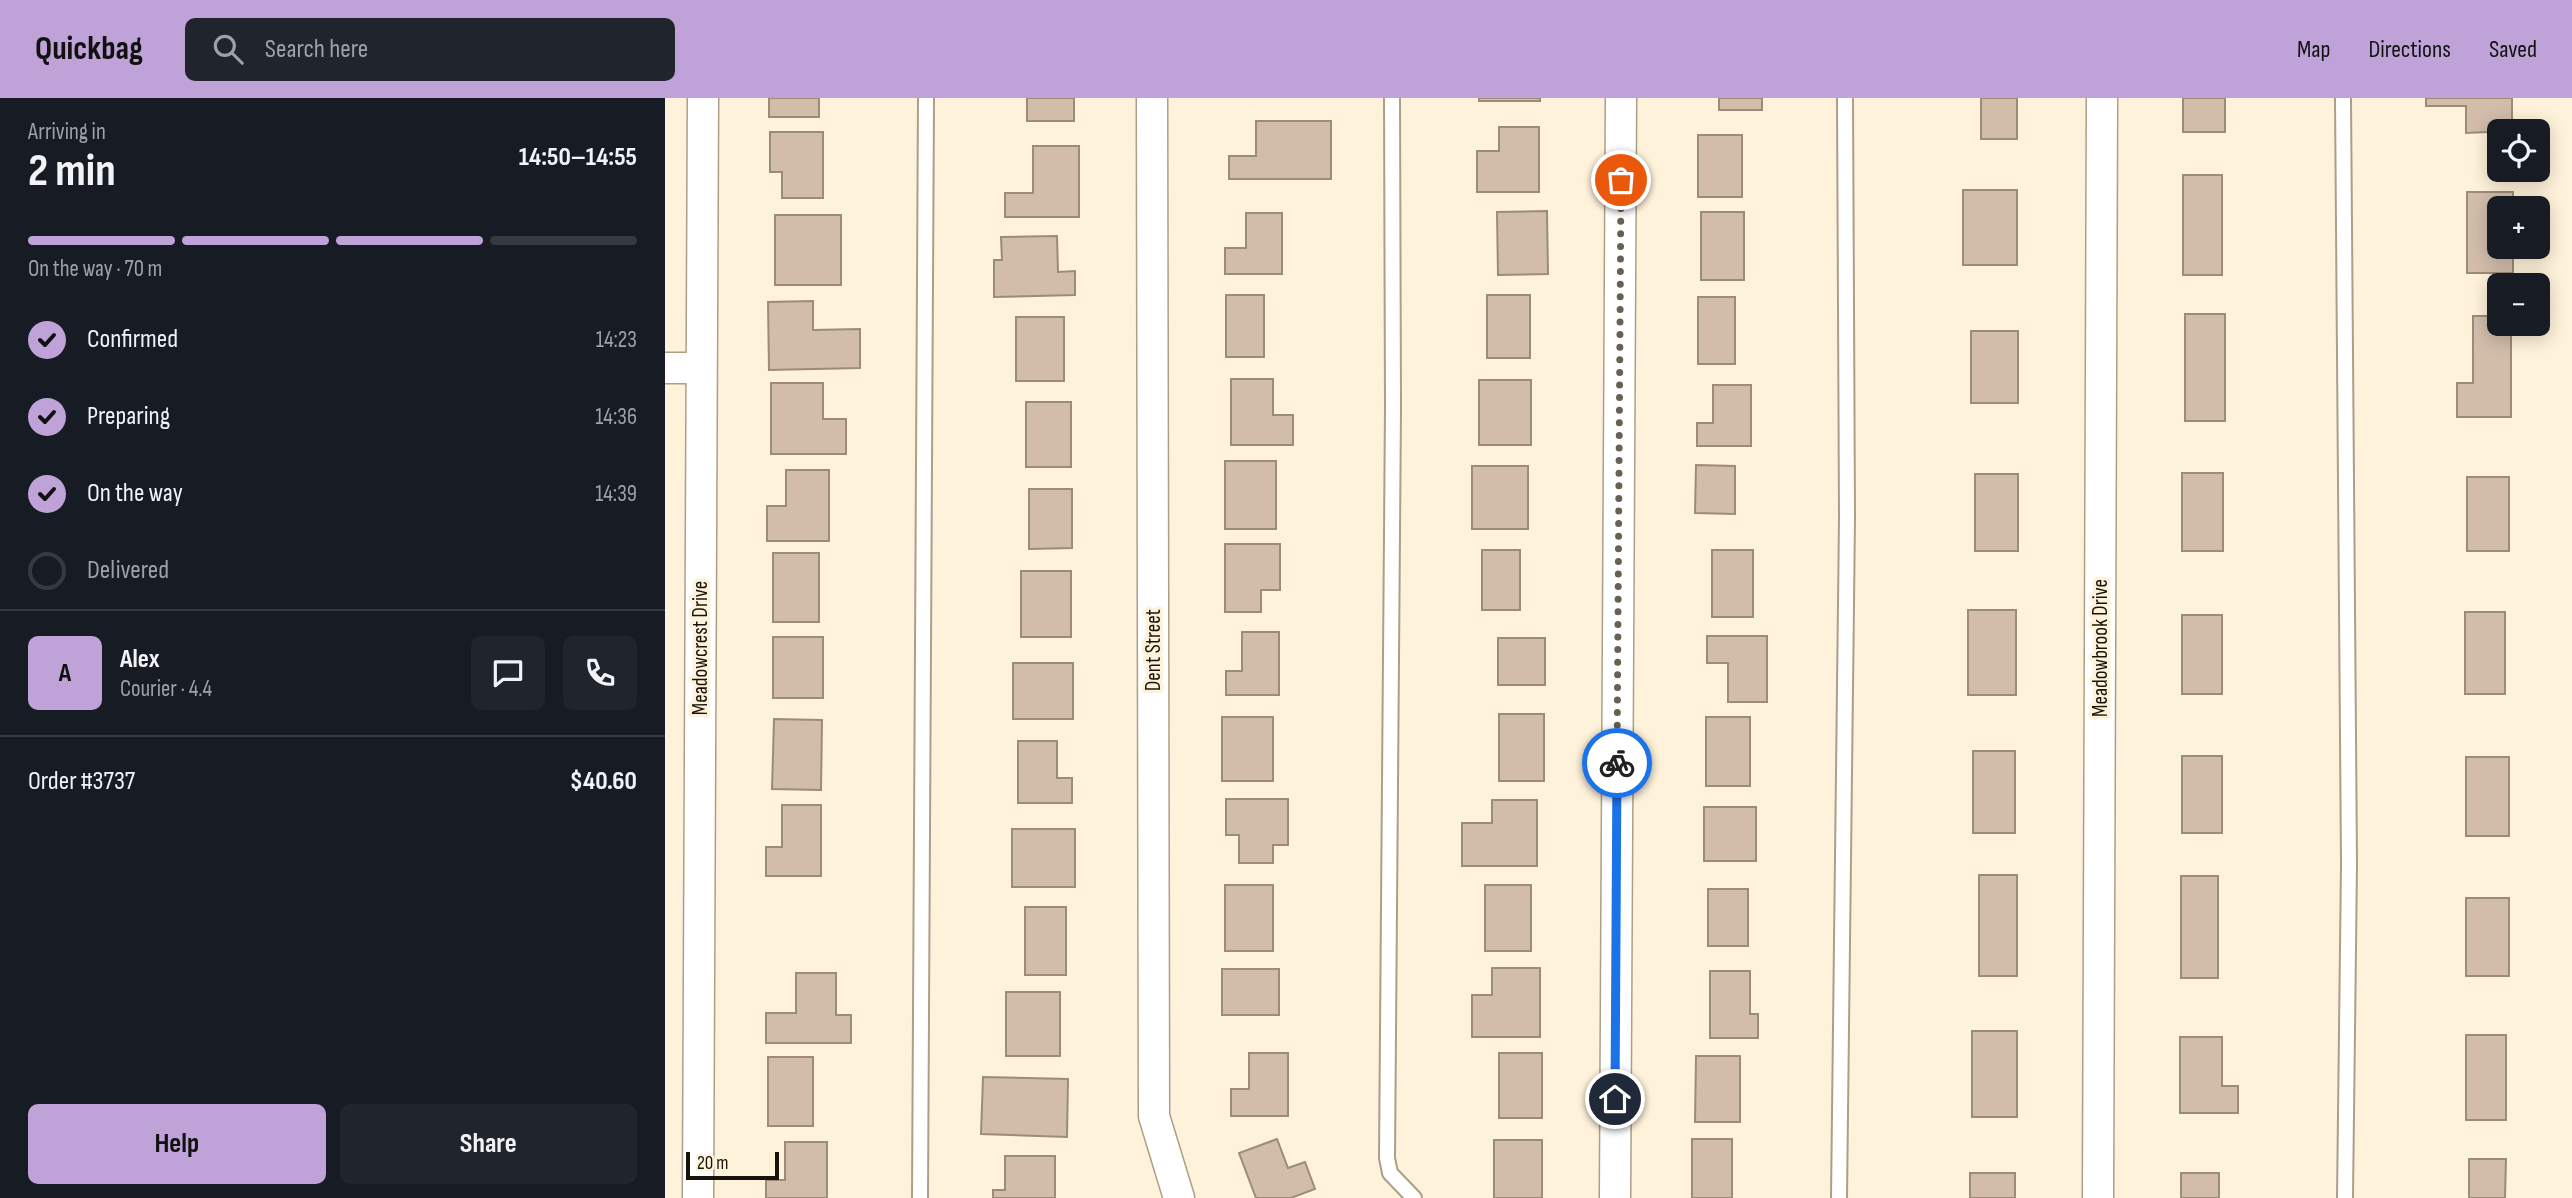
<!DOCTYPE html>
<html lang="en">
<head>
<meta charset="utf-8">
<style>
  body { margin:0; font-family:"Sofia Sans Condensed",sans-serif; background:#20242c; color:#f1f3f6; height:100vh; display:flex; flex-direction:column; font-size:26px; white-space:nowrap }
  * { box-sizing:border-box; margin:0 }
  p { font-size:23px; color:#9ea1a6 }
  .icon { flex:none; width:38px; height:38px; fill:none; stroke:currentColor; stroke-width:2; stroke-linecap:round; stroke-linejoin:round }
  .map { position:relative; flex:1; overflow:hidden }
  .details { display:flex; flex-direction:column; background:#171b24; width:665px }
  .details>* { flex:none }
  .buttons { position:absolute; left:1822px; top:21px; display:grid; gap:14px }
  .buttons a { display:grid; place-items:center; width:63px; height:63px; border-radius:10px; background:#171b24; box-shadow:0 4px 18px #0003; font-size:35px }
  .scale { position:absolute; left:21px; bottom:18px; width:93px; box-sizing:border-box; padding-left:7px; border:4px solid #17130b; border-top:0; font-size:19px; line-height:24px; white-space:nowrap; color:#17130b; -webkit-text-stroke:5px #fff2da; paint-order:stroke }
  .pin { position:absolute; display:grid; place-items:center; width:60px; height:60px; color:#fff; margin:-30px; border:4px solid #fff; border-radius:50%; box-shadow:0 2px 7px #0007 }
  .courier { position:absolute; display:grid; place-items:center; width:70px; height:70px; margin:-35px; border:5px solid #1a73e8; border-radius:50%; background:#fff; color:#222; box-shadow:0 2px 9px #0007 }
  .summary em { font-style:normal; font-weight:700 }
  .summary div { display:flex; flex-direction:column-reverse }
  .summary { display:flex; align-items:center; justify-content:space-between; height:119px; padding:0 28px }
  h1 { font-size:46px; font-weight:700; line-height:52px }
  .bar { display:grid; grid-template-columns:repeat(4,1fr); gap:10px 7px; align-content:center; height:84px; padding:0 28px }
  .bar i { height:9px; border-radius:5px; background:#363941 }
  .bar .current { background:#bfa2d8 }
  .bar p { grid-column:span 4 }
  .line { display:flex; align-items:center; gap:18px; padding:0 28px; border-top:2px solid #363941 }
  .line div { flex:1 }
  .round { display:grid; place-items:center; flex:none; width:74px; height:74px; border-radius:10px; background:#20242c }
  ol { padding:0 28px; list-style:none }
  li { display:flex; align-items:center; gap:21px; height:77px }
  li p { margin-inline-start:auto }
  li .icon { padding:7px; border-radius:50%; background:#bfa2d8; color:#111; stroke-width:4 }
  li:last-child { color:#9ea1a6 }
  li i { width:38px; height:38px; border:4px solid #363941; border-radius:50% }
  .primary-button { display:flex; gap:14px; margin-top:auto; padding:14px 28px }
  .primary-button a { flex:1; height:80px; border-radius:10px; background:#bfa2d8; color:#111; font-size:28px; font-weight:700; line-height:80px; text-align:center }
  .primary-button a+a { background:#20242c; color:#f1f3f6 }
  header { display:flex; align-items:center; gap:42px; box-sizing:border-box; height:98px; padding:0 35px; background:#bfa2d8; color:#111 }
  header strong { font-size:33px }
  nav { display:flex; gap:38px; margin-inline-start:auto; font-size:24px }
  .search { width:490px; height:63px; background:#20242c; display:flex; align-items:center; gap:18px; box-sizing:border-box; padding:0 24px; border-radius:10px; color:#9ea1a6; font-size:26px }
  main { display:flex; flex:1; min-height:0 }
  .map>svg:first-child { display:block }
  .building { fill:#d2bdab; stroke:#9e8a78; stroke-width:2 }
  .lines { fill:none; stroke-linecap:round; stroke-linejoin:round }
  .service-casing { stroke:#ab9f88; stroke-width:18 }
  .minor-casing { stroke:#ab9f88; stroke-width:33 }
  .service { stroke:#fff; stroke-width:14 }
  .minor { stroke:#fff; stroke-width:30 }
  .done { stroke:#686153; stroke-width:7; stroke-dasharray:0 12.6 }
  .route { stroke:#1a73e8; stroke-width:9 }
  .labels { text-anchor:middle; stroke-width:7; stroke-linejoin:round; paint-order:stroke }
  .street-label { font-size:21px; fill:#17130b; stroke:#fff2da }
</style>
</head>
<body>
<header>
<strong>Quickbag</strong>
<div class="search"><svg class="icon" aria-label="search" viewBox="0 0 24 24"><circle cx="10" cy="10" r="6"/><path d="M15 15l6 6"/></svg>Search here</div>
<nav><a>Map</a><a>Directions</a><a>Saved</a></nav>
</header>
<main>
<section class="details">
<div class="summary"><div><h1>2 min</h1><p>Arriving in</p></div><em>14:50–14:55</em></div>
<div class="bar"><i class="current"></i><i class="current"></i><i class="current"></i><i></i><p>On the way · 70 m</p></div>
<ol>
<li><svg class="icon" aria-label="check" viewBox="0 0 24 24"><path d="M5 12l5 5 9-10"/></svg>Confirmed<p>14:23</p></li>
<li><svg class="icon" aria-label="check" viewBox="0 0 24 24"><path d="M5 12l5 5 9-10"/></svg>Preparing<p>14:36</p></li>
<li><svg class="icon" aria-label="check" viewBox="0 0 24 24"><path d="M5 12l5 5 9-10"/></svg>On the way<p>14:39</p></li>
<li><i></i>Delivered</li>
</ol>
<div class="line" style="height:126px"><b class="round" style="background:#bfa2d8;color:#111">A</b><div><b>Alex</b><p>Courier · 4.4</p></div><a class="round"><svg class="icon" aria-label="chat" viewBox="0 0 24 24"><path d="M4 5h16v11H9l-5 4z"/></svg></a><a class="round"><svg class="icon" aria-label="phone" viewBox="0 0 24 24"><path d="M5 4h4l2 5-3 2q2 4 5 5l2-3 5 2v4C11 20 4 13 5 4z"/></svg></a></div>
<div class="line" style="height:91px"><div>Order #3737</div><b>$40.60</b></div>
<div class="primary-button"><a>Help</a><a>Share</a></div>
</section>
<div class="map">
<svg width="1907" height="1100" viewBox="0 0 1907 1100">
  <rect width="100%" height="100%" fill="#fff2da"/>
  <g class="building">
    <rect x="104" y="0" width="50" height="19"/>
    <rect x="362" y="0" width="47" height="23"/>
    <rect x="814" y="0" width="61" height="3"/>
    <rect x="1054" y="0" width="43" height="12"/>
    <rect x="1316" y="0" width="36" height="41"/>
    <rect x="1518" y="0" width="42" height="34"/>
    <path d="M1761 0H1847V33L1801 35V8H1761Z"/>
    <path d="M591 23H666V81H564V58H591Z"/>
    <path d="M834 29H874V94H812V53H834Z"/>
    <path d="M105 34H158V100H117V74H105Z"/>
    <rect x="1033" y="37" width="44" height="62"/>
    <path d="M368 48H414V119H340V95H368Z"/>
    <rect x="1518" y="77" width="39" height="100"/>
    <rect x="1298" y="92" width="54" height="75"/>
    <path d="M1802 94H1848V110H1834V149H1848V175H1802Z"/>
    <path d="M882 113 883 176 833 177 832 114Z"/>
    <rect x="1036" y="114" width="43" height="68"/>
    <path d="M581 115H617V176H560V150H581Z"/>
    <rect x="110" y="117" width="66" height="70"/>
    <path d="M392 138 393 174 410 173V197L329 199V162H337L336 139Z"/>
    <rect x="561" y="197" width="38" height="62"/>
    <rect x="822" y="197" width="43" height="63"/>
    <rect x="1033" y="199" width="37" height="67"/>
    <path d="M148 203V232L195 231V270L104 272 103 204Z"/>
    <rect x="1520" y="216" width="40" height="107"/>
    <path d="M1808 218H1834V226H1846V319H1792V285H1808Z"/>
    <rect x="351" y="219" width="48" height="64"/>
    <rect x="1306" y="233" width="47" height="72"/>
    <path d="M566 281H608V317H628V347H566Z"/>
    <rect x="814" y="282" width="52" height="65"/>
    <path d="M106 285H158V321H181V356H106Z"/>
    <path d="M1048 287H1086V348H1032V325H1048Z"/>
    <rect x="361" y="304" width="45" height="65"/>
    <rect x="560" y="363" width="51" height="68"/>
    <path d="M1031 367 1070 368V416L1030 415Z"/>
    <rect x="807" y="368" width="56" height="63"/>
    <path d="M121 372H164V443H102V408H121Z"/>
    <rect x="1517" y="375" width="41" height="78"/>
    <rect x="1310" y="376" width="43" height="77"/>
    <rect x="1802" y="379" width="42" height="74"/>
    <path d="M364 391H407V450L364 451Z"/>
    <path d="M560 446H615V492H596V514H560Z"/>
    <rect x="817" y="452" width="38" height="60"/>
    <rect x="1047" y="452" width="41" height="67"/>
    <rect x="108" y="455" width="46" height="69"/>
    <rect x="356" y="473" width="50" height="66"/>
    <rect x="1303" y="512" width="48" height="85"/>
    <rect x="1800" y="514" width="40" height="82"/>
    <rect x="1517" y="517" width="40" height="79"/>
    <path d="M577 534H614V597H561V573H577Z"/>
    <path d="M1042 538H1102V604H1063V565H1042Z"/>
    <rect x="108" y="539" width="50" height="61"/>
    <rect x="833" y="540" width="47" height="47"/>
    <rect x="348" y="565" width="60" height="56"/>
    <rect x="834" y="616" width="45" height="67"/>
    <rect x="557" y="619" width="51" height="64"/>
    <rect x="1041" y="619" width="44" height="69"/>
    <path d="M109 621 157 622 156 692 107 691Z"/>
    <path d="M353 643H392V680H407V705H353Z"/>
    <rect x="1308" y="653" width="42" height="82"/>
    <rect x="1517" y="658" width="40" height="77"/>
    <rect x="1801" y="659" width="43" height="79"/>
    <path d="M561 701H623V747H608V765H574V737H561Z"/>
    <path d="M827 702H872V768H797V725H827Z"/>
    <path d="M117 707H156V778H101V749H117Z"/>
    <rect x="1039" y="709" width="52" height="54"/>
    <rect x="347" y="731" width="63" height="58"/>
    <rect x="1314" y="777" width="38" height="101"/>
    <rect x="1516" y="778" width="37" height="102"/>
    <rect x="560" y="787" width="48" height="66"/>
    <rect x="820" y="787" width="46" height="66"/>
    <rect x="1043" y="791" width="40" height="57"/>
    <rect x="1801" y="800" width="43" height="78"/>
    <rect x="360" y="809" width="41" height="68"/>
    <path d="M827 870H875V939H807V897H827Z"/>
    <rect x="557" y="871" width="57" height="46"/>
    <path d="M1045 873H1085V916H1093V940H1045Z"/>
    <path d="M131 875H171V917H186V945H101V915H131Z"/>
    <rect x="341" y="894" width="54" height="64"/>
    <rect x="1307" y="933" width="45" height="86"/>
    <rect x="1801" y="937" width="40" height="85"/>
    <path d="M1515 939H1557V988H1573V1015H1515Z"/>
    <path d="M584 955H623V1018H566V991H584Z"/>
    <rect x="834" y="955" width="43" height="65"/>
    <path d="M1031 958H1075V1024H1030Z"/>
    <rect x="103" y="959" width="45" height="69"/>
    <path d="M318 979 403 981 402 1039 316 1036Z"/>
    <path d="M612 1041 623 1070 640 1064 650 1091 626 1100H591L574 1055Z"/>
    <rect x="1027" y="1041" width="40" height="59"/>
    <rect x="829" y="1042" width="48" height="58"/>
    <path d="M120 1044H162V1100H101V1082H120Z"/>
    <path d="M340 1058H390V1100H328V1092H340Z"/>
    <path d="M1804 1061H1841L1840 1100H1804Z"/>
    <rect x="1305" y="1075" width="45" height="25"/>
    <rect x="1516" y="1075" width="38" height="25"/>
  </g>
  <g class="lines">
    <defs>
      <g id="service">
        <path d="M727 0 728 310 722 1060 725 1075 749 1100"/>
        <path d="M1678 0 1684 766 1680 1100"/>
        <path d="M255 1100 261 0"/>
        <path d="M1174 1100 1182 420 1180 0"/>
      </g>
      <g id="minor">
        <path d="M487 0 489 1018 514 1100"/>
        <path d="M0 270H36"/>
        <path d="M33 1100 38 0"/>
        <path d="M950 1100 956 0"/>
        <path d="M1433 1100 1437 0"/>
      </g>
    </defs>
    <use href="#service" class="service-casing"/>
    <use href="#minor" class="minor-casing"/>
    <use href="#service" class="service"/>
    <use href="#minor" class="minor"/>
  </g>
  <g class="lines">
    <path class="done" d="M952 665 956 82"/>
    <path class="route" d="M950 1001 952 665"/>
  </g>
  <g class="labels">
    <g class="street-label">
      <text transform="translate(35 550) rotate(-90)" y="7">Meadowcrest Drive</text>
      <text transform="translate(1435 550) rotate(-90)" y="7">Meadowbrook Drive</text>
      <text transform="translate(488 552) rotate(-90)" y="7">Dent Street</text>
    </g>
  </g>
</svg>
<div class="buttons">
<a><svg class="icon" aria-label="locate" viewBox="0 0 24 24"><circle cx="12" cy="12" r="6"/><path d="M12 2v4M12 18v4M2 12h4M18 12h4"/></svg></a>
<a>+</a>
<a>−</a>
</div>
<div class="scale">20 m</div>
<div class="pin" style="left:956px;top:82px;background:#ea580c"><svg class="icon" aria-label="bag" viewBox="0 0 24 24"><path d="M5 8h14l-1 12H6zM9 8a3 3 0 0 1 6 0"/></svg></div>
<div class="pin" style="left:950px;top:1001px;background:#1f2937"><svg class="icon" aria-label="home" viewBox="0 0 24 24"><path d="M3 11l9-7 9 7M6 9v11h12V9"/></svg></div>
<div class="courier" style="left:952px;top:665px"><svg class="icon" aria-label="bike" viewBox="0 0 24 24"><circle cx="6" cy="16" r="4"/><circle cx="18" cy="16" r="4"/><path d="M6 16l4-8h5l3 8M10 8l3 8H6M13 5h3"/></svg></div>
</div>
</main>
</body>
</html>
